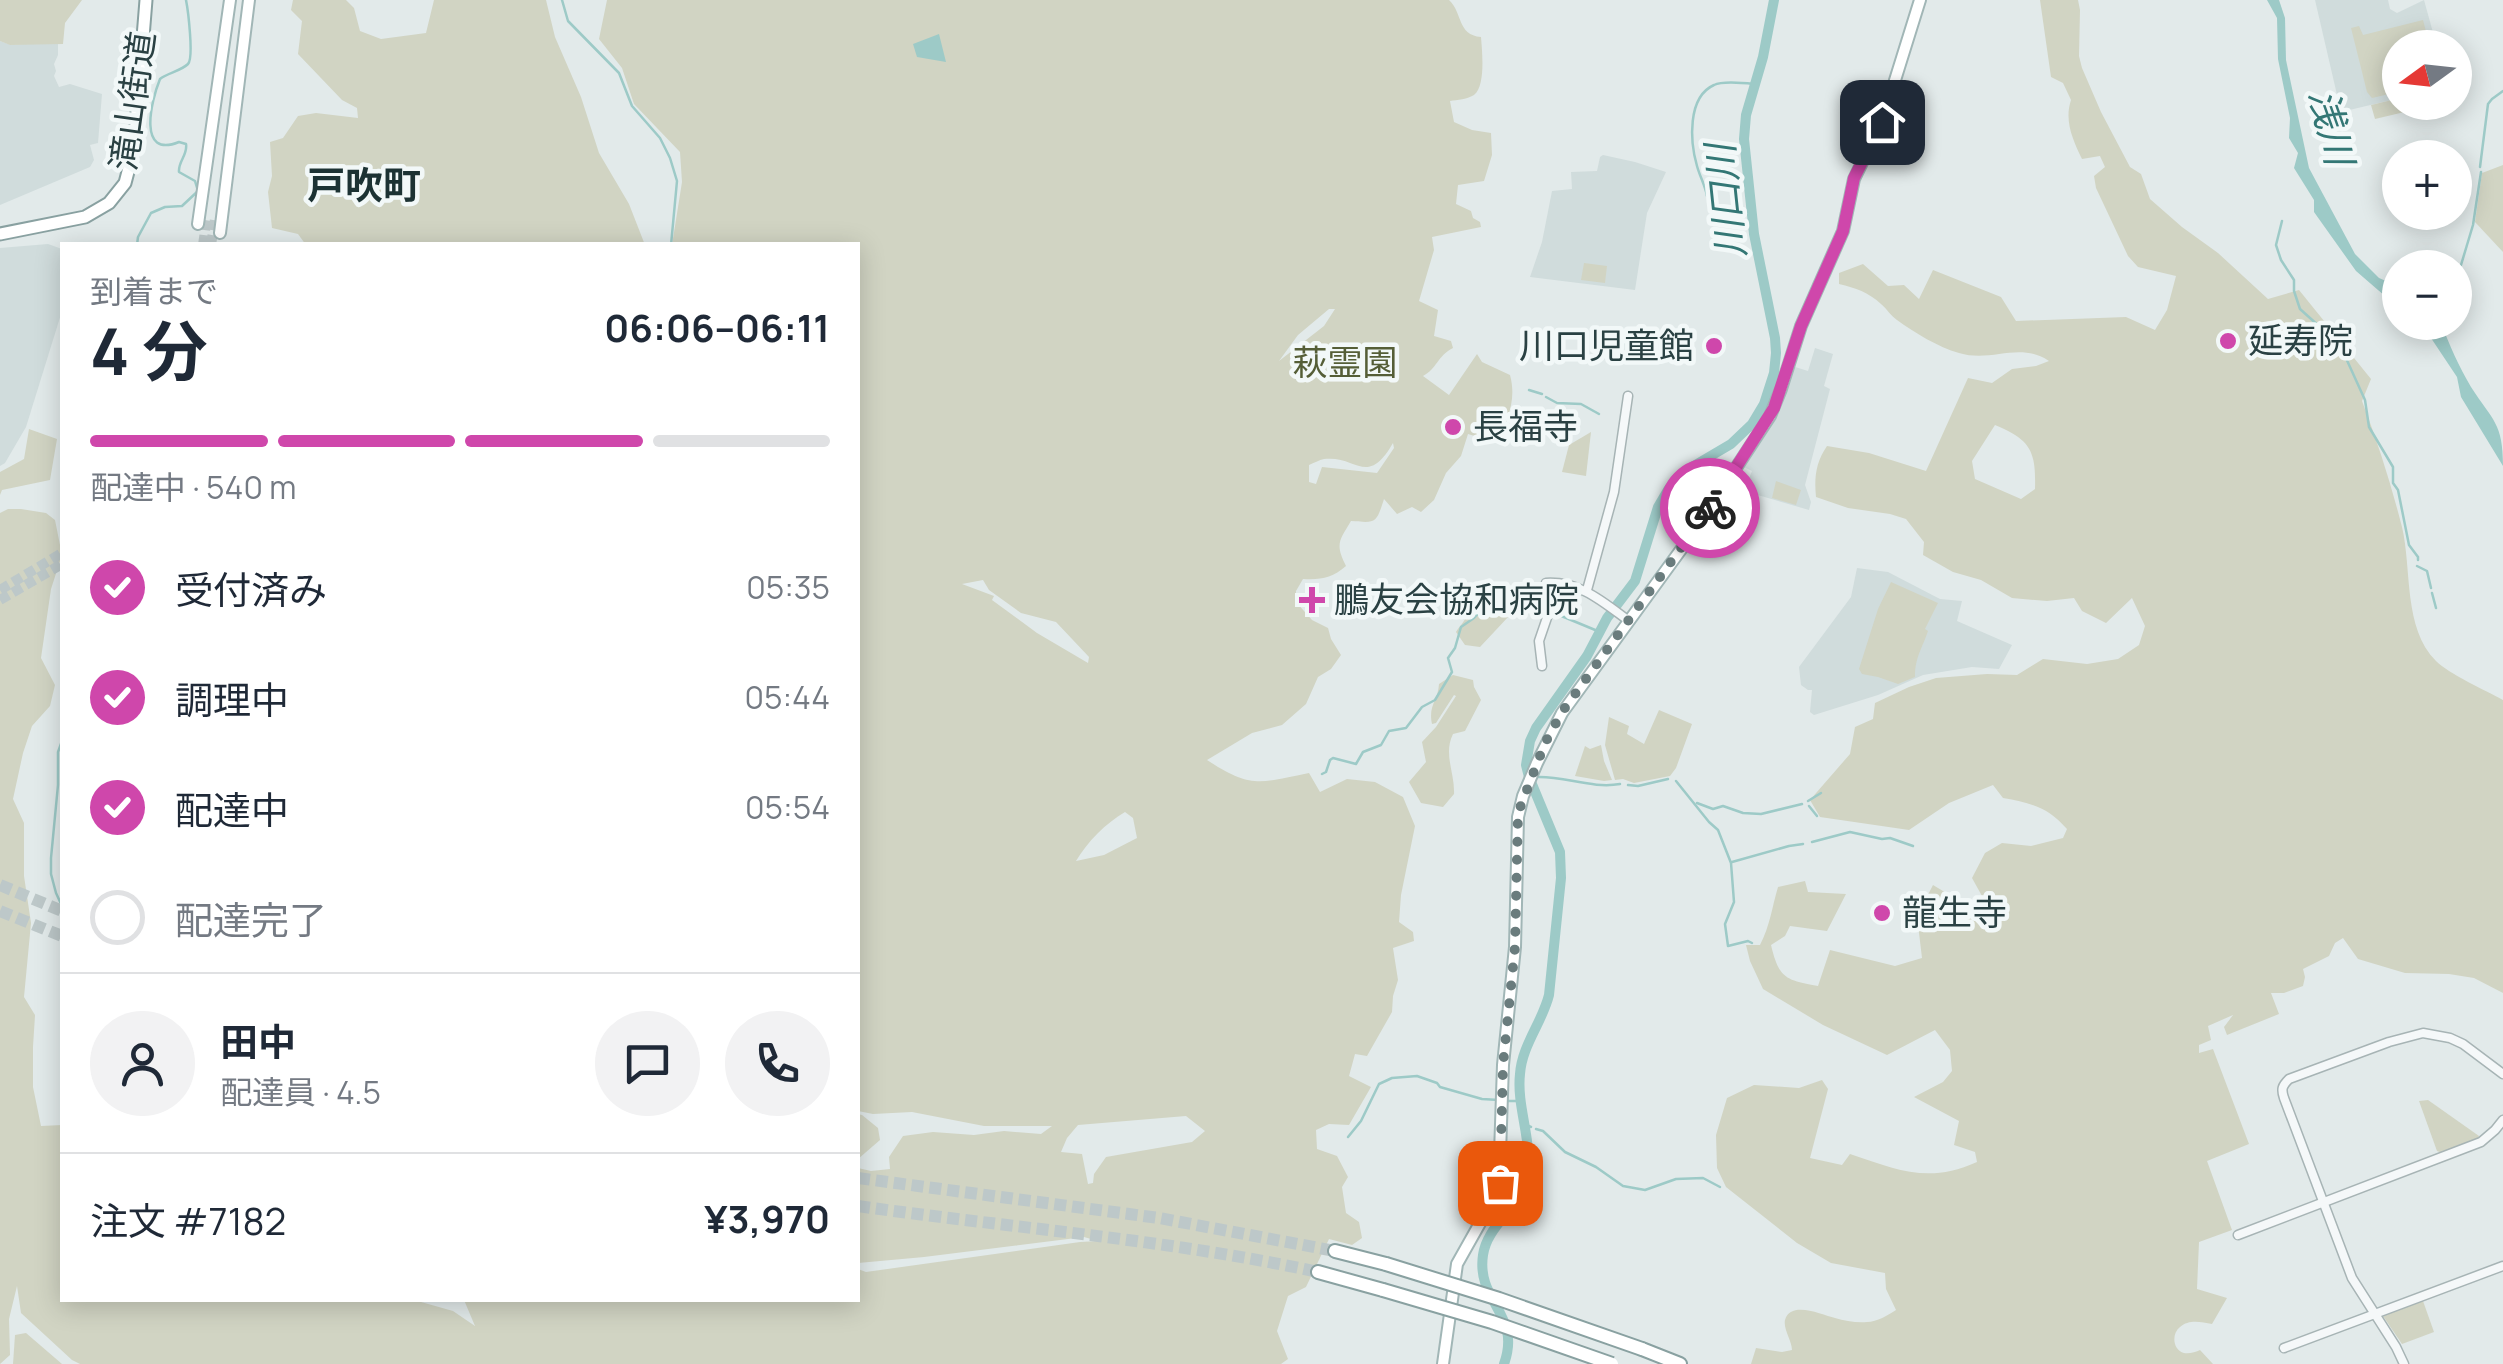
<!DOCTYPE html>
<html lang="ja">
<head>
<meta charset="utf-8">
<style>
  body { margin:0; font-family:Manrope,"Noto Sans JP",sans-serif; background:#f2f2f3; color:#1f2937; height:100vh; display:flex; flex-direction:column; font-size:38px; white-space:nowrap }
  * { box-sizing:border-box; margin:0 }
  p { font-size:32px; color:#747a83 }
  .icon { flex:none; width:55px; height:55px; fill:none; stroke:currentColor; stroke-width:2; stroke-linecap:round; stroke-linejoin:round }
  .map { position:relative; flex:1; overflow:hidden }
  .sheet { position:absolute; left:60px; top:242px; width:800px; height:1060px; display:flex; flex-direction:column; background:#fff; border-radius:0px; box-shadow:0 5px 25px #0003 }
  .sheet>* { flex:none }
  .needle { width:65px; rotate:255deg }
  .buttons { position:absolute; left:2382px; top:30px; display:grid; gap:20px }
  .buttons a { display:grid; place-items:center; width:90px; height:90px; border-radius:50%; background:#fff; box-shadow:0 5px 25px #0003; font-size:50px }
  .pin { position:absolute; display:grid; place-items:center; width:85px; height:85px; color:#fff; margin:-42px; border-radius:20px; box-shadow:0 5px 15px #0006 }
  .courier { position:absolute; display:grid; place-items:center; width:100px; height:100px; margin:-50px; border:8px solid #cf47ab; border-radius:50%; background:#fff; color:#222; box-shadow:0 2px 12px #0007 }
  .headline em { font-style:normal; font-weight:700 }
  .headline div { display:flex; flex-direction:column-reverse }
  .headline { display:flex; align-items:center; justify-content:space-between; height:170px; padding:0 30px }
  h1 { font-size:65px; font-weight:700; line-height:75px }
  .bar { display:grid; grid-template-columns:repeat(4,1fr); gap:15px 10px; align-content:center; height:120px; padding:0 30px }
  .bar i { height:12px; border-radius:8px; background:#e0e1e3 }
  .bar .selected { background:#cf47ab }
  .bar p { grid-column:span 4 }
  .line { display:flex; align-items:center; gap:25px; padding:0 30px; border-top:2px solid #e0e1e3 }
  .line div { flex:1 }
  .round { display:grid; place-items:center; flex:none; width:105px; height:105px; border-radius:52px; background:#f2f2f3 }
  ol { padding:0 30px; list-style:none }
  li { display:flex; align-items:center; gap:30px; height:110px }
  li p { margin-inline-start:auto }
  li .icon { padding:10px; border-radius:50%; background:#cf47ab; color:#fff; stroke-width:4 }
  li:last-child { color:#747a83 }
  li i { width:55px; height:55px; border:5px solid #e0e1e3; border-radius:50% }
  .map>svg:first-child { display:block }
  .built { fill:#d0dcdc }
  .green { fill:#d1d4c3; fill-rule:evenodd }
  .water { fill:#9dcac7 }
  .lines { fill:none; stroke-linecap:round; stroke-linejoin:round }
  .stream { stroke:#9dcac7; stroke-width:2.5 }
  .river { stroke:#9dcac7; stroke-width:10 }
  .primary-tunnel { stroke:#bdc8c9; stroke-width:10; stroke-dasharray:10 5; stroke-linecap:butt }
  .motorway-tunnel { stroke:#bdc8c9; stroke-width:12; stroke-dasharray:12 6; stroke-linecap:butt }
  .tertiary-casing { stroke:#a7b4b5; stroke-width:11 }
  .primary-casing { stroke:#a1b6b6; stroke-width:14 }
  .trunk-casing { stroke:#89a1a1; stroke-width:15 }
  .motorway-casing { stroke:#89a1a1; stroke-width:16 }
  .tertiary { stroke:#f5f8f9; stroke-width:8 }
  .primary { stroke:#fff; stroke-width:10 }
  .trunk { stroke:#fff; stroke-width:11 }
  .motorway { stroke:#fff; stroke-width:12 }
  .motorway-bridge-casing { stroke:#89a1a1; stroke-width:16; stroke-linecap:butt }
  .motorway-bridge { stroke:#fff; stroke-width:12 }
  .done { stroke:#6a7c7d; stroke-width:10; stroke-dasharray:0 18 }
  .route { stroke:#cf47ab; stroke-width:12 }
  .poi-dot { fill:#cf47ab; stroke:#f2f8f8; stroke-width:4 }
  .labels { text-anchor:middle; stroke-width:9; stroke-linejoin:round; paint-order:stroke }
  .street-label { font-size:35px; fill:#2a4143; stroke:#f2f8f8 }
  .poi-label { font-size:35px; fill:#2a4143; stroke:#f2f8f8; text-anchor:start }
  .park-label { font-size:35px; fill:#555e37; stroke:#f2f8f8 }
  .water-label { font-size:38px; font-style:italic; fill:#337775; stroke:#f2f8f8 }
  .neighbourhood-label { font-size:38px; font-weight:bold; fill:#1c3233; stroke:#f2f8f8 }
</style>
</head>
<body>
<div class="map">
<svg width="2503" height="1364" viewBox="0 0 2503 1364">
  <rect width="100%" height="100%" fill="#e2eaea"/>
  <g class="built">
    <path d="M2315 0H2388L2390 9 2397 13 2424 0 2437 47 2400 48V98L2341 112Z"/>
    <path d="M0 41 11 45 58 41V55L54 64 56 71 54 76 59 87 70 84 102 94 98 143 90 145 94 160 90 167 0 205Z"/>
    <path d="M1603 155 1635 162 1666 172 1647 213 1635 290 1530 277 1542 242 1552 191 1572 189 1571 172 1597 171 1600 157Z"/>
    <path d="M48 244 62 249V311L26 427 5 463 0 466V248Z"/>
    <path d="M1815 348 1833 354 1824 386 1830 389 1805 485 1811 502 1809 510 1744 491 1752 471 1742 466 1792 366 1808 371Z"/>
    <path d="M1857 568 1888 572 1940 599 1962 601 1957 621 2012 645 1999 669 1972 667 1923 675 1878 695 1814 715 1810 712 1812 690H1808L1801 685 1799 667 1851 597Z"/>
  </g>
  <g class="green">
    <path d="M0 0H82L65 23 63 44 10 45 0 41Z"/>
    <path d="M293 0H346L354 8 360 31 381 39 426 33 434 0H546L555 37 581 97 599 153 629 204 645 245H306L298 234 272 228 268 192 272 176 270 142 283 138 298 116 316 113 358 118 357 108 342 100 298 54 302 21 291 10Z"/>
    <path d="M607 0H1449C1463 13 1457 35 1481 37 1482 50 1486 86 1474 95 1468 99 1457 100 1450 101L1454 122 1472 130 1491 133 1492 155 1484 181 1458 185 1456 204 1471 211 1473 218 1480 222 1481 227 1432 237 1434 250 1419 301 1438 310 1434 336 1451 341 1453 348C1437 356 1437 369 1423 376L1449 395 1477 354 1482 362 1510 375C1517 401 1507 420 1497 443L1468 434 1461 456 1446 473 1434 500 1421 512 1412 507 1397 514 1384 499C1376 524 1376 523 1351 521 1339 541 1335 544 1346 566 1332 578 1321 580 1303 579L1296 591V602L1312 620 1328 628 1331 639 1341 655 1331 669 1318 677 1306 704 1282 725 1252 733 1207 760C1251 789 1260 783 1309 773L1320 792 1347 779 1375 782 1403 797 1415 826 1401 895 1399 922 1413 932 1414 941 1393 948 1398 980 1393 996 1392 1012 1367 1056 1355 1054 1349 1076 1371 1087 1349 1125 1329 1124 1316 1130 1317 1149 1337 1156 1348 1177 1342 1187 1346 1213 1359 1222 1362 1238 1352 1245 1329 1239 1306 1287 1288 1296 1277 1331 1288 1359 1281 1364H80L72 1360 21 1313 17 1286 9 1319 10 1355 0 1364V513L8 509H21L46 513 55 520 62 555 51 589 41 658 55 685 50 706 32 726 23 753 13 799 24 823V876L31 923 24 997 35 1015 33 1047V1087L41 1126 62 1125V1300H414L453 1311 475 1326 464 1300H858V1269L866 1272 1080 1242 1098 1241 1084 1237 924 1257 858 1263V1168L871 1171 890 1169 889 1157 903 1136 933 1132 974 1135 1004 1131 1041 1134 1052 1126H984L912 1112 873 1114 858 1111V245H672L682 182 680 152 634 104 622 68 599 39ZM1329 309H1335L1324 326 1279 361 1298 335ZM1393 443 1394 448 1377 473 1322 467 1316 484 1309 482V465C1314 463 1319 460 1324 459 1357 455 1367 488 1393 443ZM983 580 989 590 1021 613 1056 622 1089 657 1088 663 1037 633 992 600 994 596 962 584ZM1125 812 1133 818 1137 838 1104 855 1076 861C1087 842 1106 823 1125 812ZM1186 1116 1205 1131 1192 1142 1106 1157 1094 1174 1093 1183 1088 1184 1082 1154 1061 1152 1067 1138 1078 1125Z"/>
    <path d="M2040 0H2078L2080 10 2079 56 2082 68 2101 112 2130 167 2141 174 2150 199 2182 227 2218 253 2268 299 2299 290 2371 379 2362 401C2378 443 2391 484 2402 527 2412 569 2403 628 2436 661 2449 674 2485 690 2503 700V993L2474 978 2449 974 2405 973 2358 959 2343 938 2335 943 2329 956 2303 969 2305 977 2303 986 2284 993H2271L2279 1014 2227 1035 2224 1027 2233 1015 2208 1026 2211 1040 2199 1045V1053L2213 1049 2249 1144 2207 1161 2232 1230 2199 1242 2197 1289 2227 1298 2212 1324C2201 1322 2189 1319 2180 1327 2171 1334 2173 1350 2184 1353 2189 1354 2196 1352 2200 1350L2213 1364H1751L1756 1348 1782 1352 1792 1350C1792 1341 1783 1329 1785 1320 1791 1300 1822 1315 1835 1318 1845 1321 1857 1323 1867 1322 1877 1322 1888 1315 1896 1310L1886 1289 1885 1273 1831 1263 1797 1243 1726 1187 1717 1168 1716 1135 1727 1098 1754 1085 1799 1088 1822 1080 1828 1089 1810 1158 1842 1165 1850 1154C1898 1170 1928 1184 1977 1162L1975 1152 1954 1145 1959 1121 1914 1097 1943 1082 1952 1071 1950 1050 1935 1030 1887 1055 1823 1025 1763 989 1750 961 1746 945H1760C1770 926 1772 907 1778 887L1805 881 1808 892 1846 894 1827 931 1790 926 1785 936 1771 945C1779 979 1786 980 1818 986L1830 950 1895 966 1922 958 1917 916 1933 885 1958 900 1977 904 1982 896 1972 878 1985 853 2002 843 2031 846 2063 838 2067 829C2048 807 2031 803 2003 798L1993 785 1949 803 1909 830 1820 817 1810 800 1850 754 1855 727 1873 719 1875 703 1909 687 1936 678 1987 674 2017 675 2043 659 2087 664 2118 659 2139 645 2145 626 2132 598 2106 623 2082 611 2074 598 2047 601 2012 598 1981 580 1953 572 1923 555 1924 542 1906 519 1890 514 1848 508 1816 497C1814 477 1816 462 1827 446L1869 453 1926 471 1968 378 1992 383 2012 369 2036 366 2049 361C2019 341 1992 363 1959 353 1938 347 1915 333 1897 320 1891 316 1887 309 1881 304 1868 292 1856 288 1839 284V273L1863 264 1888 286 1904 285 1919 299 1933 270 2001 297 2016 321 2126 317 2155 330 2167 310 2176 276 2138 267 2128 256 2096 188 2094 176 2105 167 2100 156 2082 159C2073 140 2064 121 2071 100L2063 83 2051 77ZM1995 425C2031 440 2036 451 2035 489L2021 499 1975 479 1972 461Z"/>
    <path d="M2423 20 2430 47 2400 48V88L2389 94 2372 98 2367 92 2351 28 2359 26 2363 35Z"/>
    <path d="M2400 98V102L2411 103 2413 110 2375 119 2371 105Z"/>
    <path d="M2503 165V252L2475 222 2482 173Z"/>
    <path d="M1584 263 1607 266 1605 283 1581 280Z"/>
    <path d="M29 429 57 439 50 480 2 490 0 495V472L24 459Z"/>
    <path d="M1591 432 1586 476 1562 472 1569 445Z"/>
    <path d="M1776 481 1801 490 1796 505 1772 498Z"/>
    <path d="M1891 582 1938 603 1925 629 1928 631C1922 649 1915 657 1915 677L1898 684 1878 677 1862 674 1859 669 1878 609Z"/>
    <path d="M1505 591 1524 600 1480 647 1465 645 1456 632C1459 627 1465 621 1467 615 1471 606 1469 601 1479 593L1484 594Z"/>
    <path d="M1453 675 1473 680 1474 687 1481 700 1465 731 1453 734C1443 754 1455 773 1454 794L1443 807 1421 803 1409 782 1426 762 1422 742 1436 727 1456 696 1454 695 1436 723 1432 724C1428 705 1438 701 1439 684Z"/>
    <path d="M1659 710 1692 724 1676 768 1670 776 1634 783 1623 779 1615 780 1605 745 1609 717 1629 726 1627 734 1644 744Z"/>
    <path d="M1601 745 1604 761 1612 780 1604 781 1575 776 1585 746 1590 749Z"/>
    <path d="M2428 1100 2479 1136 2478 1139 2442 1153 2437 1151 2419 1101Z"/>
    <path d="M858 1114 862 1115 878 1128 880 1140 858 1159Z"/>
    <path d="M2423 1301 2434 1332 2402 1344 2383 1316Z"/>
    <path d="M26 1333 62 1364H13L15 1335Z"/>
  </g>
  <g class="water">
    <path d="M2267 0H2279L2285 18 2286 60 2309 168 2355 254 2379 278 2400 287V309L2356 271 2314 212V200L2294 168 2298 153 2289 138 2290 118 2278 59 2277 18Z"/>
    <path d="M939 34 946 62 917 57 913 44Z"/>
    <path d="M2421 323H2441C2449 344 2459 367 2471 387 2493 421 2503 423 2503 466L2461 397 2457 377Z"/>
  </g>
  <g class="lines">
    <g class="stream">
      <path d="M562 0 568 21 619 73 632 106 660 138 670 158 677 181 671 245"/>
      <path d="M2480 167 2488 104 2492 99 2503 91"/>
      <path d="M1707 196C1705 185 1700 177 1697 166 1690 142 1687 97 1714 85 1722 81 1745 83 1754 84"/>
      <path d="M2282 221 2276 245 2281 260 2294 280V291L2300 309 2340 345 2365 400 2369 427 2393 467V483L2398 490 2409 545 2418 557V560"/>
      <path d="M137 245 138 237 151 213 165 207 182 206 198 191 195 181 179 172C178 161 188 155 186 144L179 142C137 159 151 101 160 79 167 73 181 71 188 64 194 58 188 10 186 0"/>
      <path d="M2461 265 2473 225 2481 172"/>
      <path d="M2455 297 2460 272"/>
      <path d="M1529 390 1542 394"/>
      <path d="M1546 397 1557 403 1581 404 1599 414"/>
      <path d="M1691 508 1689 513 1696 519"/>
      <path d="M1705 524 1748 533"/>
      <path d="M2417 566 2427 571 2431 588"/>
      <path d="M2432 593 2436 608"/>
      <path d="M62 741 58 752V785L51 858V874L56 893 62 906V923"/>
      <path d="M1322 774 1326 772 1330 760 1333 758 1356 764 1363 752 1381 745 1389 731 1406 728 1422 707 1435 700 1452 672 1448 658 1455 648 1461 627 1474 618 1490 600 1505 595H1521L1531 598 1559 615 1600 632"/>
      <path d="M1537 777C1565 776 1592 789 1620 784"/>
      <path d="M1676 781 1709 822 1718 830 1731 863 1734 902 1725 924 1728 946 1748 941 1752 943"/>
      <path d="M1628 785 1638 786 1668 779"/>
      <path d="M1808 801 1821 793"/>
      <path d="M1697 803 1713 809 1723 806 1743 813 1761 814 1802 804"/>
      <path d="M1809 806 1817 816"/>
      <path d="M1812 842 1850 832 1882 839 1890 838 1913 846"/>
      <path d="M1732 862 1789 846 1803 844"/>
      <path d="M1507 1101H1521"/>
      <path d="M1524 1124 1531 1127"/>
      <path d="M1536 1129 1543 1131 1565 1152 1596 1167 1623 1186 1645 1190 1676 1179 1703 1178 1720 1187"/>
      <path d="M1348 1137 1361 1121 1379 1084 1392 1078 1417 1076 1437 1083 1440 1087 1482 1099 1499 1100"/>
    </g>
    <path class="river" d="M1504 1364C1522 1314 1476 1302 1483 1255 1487 1226 1517 1210 1525 1182 1536 1147 1516 1110 1520 1074 1522 1045 1542 1023 1549 995L1561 878 1560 852 1529 777 1526 765 1530 741 1536 728 1587 656 1607 618 1635 581 1658 507 1668 490 1677 478 1692 467 1731 444 1752 424 1764 404 1774 373 1776 353 1775 338 1754 234 1744 139 1746 115 1763 57 1774 0"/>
    <g class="primary-tunnel">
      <path d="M203 245 207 217"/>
      <path d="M211 245 215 219"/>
      <path d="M0 590 62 553"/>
      <path d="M0 600 62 564"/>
    </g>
    <g class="motorway-tunnel">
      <path d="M0 885 62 911"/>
      <path d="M0 911 62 936"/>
      <path d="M858 1178 1159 1218 1335 1251"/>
      <path d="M858 1206C1011 1228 1166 1239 1318 1272"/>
    </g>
    <defs>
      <g id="tertiary">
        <path d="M1587 590 1614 492 1628 396"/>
        <path d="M1542 666 1539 641 1551 606 1546 583C1580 581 1603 602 1629 621"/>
        <path d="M2238 1235 2481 1142 2495 1130 2503 1120"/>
        <path d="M2284 1348 2503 1266"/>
        <path d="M2404 1364 2396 1347 2352 1278 2284 1098C2281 1089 2282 1086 2289 1079L2389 1042 2423 1033 2450 1038 2463 1044 2503 1074"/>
      </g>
      <g id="primary">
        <path d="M198 224 230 0"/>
        <path d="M220 233 249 0"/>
        <path d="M1443 1364 1457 1264 1493 1200 1499 1183 1503 1065 1515 947 1518 817 1523 796 1537 763 1562 713 1696 529 1770 416 1781 389 1801 326 1843 231 1854 179 1882 122 1920 0"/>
      </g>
      <path id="trunk" d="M0 234 85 217 109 203 125 183 134 149 146 0"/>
      <g id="motorway">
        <path d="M1335 1251 1386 1264"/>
        <path d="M1318 1272 1383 1290"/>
        <path d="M1642 1349 1680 1364"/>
      </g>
    </defs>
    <use href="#tertiary" class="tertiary-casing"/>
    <use href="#primary" class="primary-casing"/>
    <use href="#trunk" class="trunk-casing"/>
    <use href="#motorway" class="motorway-casing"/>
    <use href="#tertiary" class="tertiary"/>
    <use href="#primary" class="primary"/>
    <use href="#trunk" class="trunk"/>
    <use href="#motorway" class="motorway"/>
    <defs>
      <g id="motorway-bridge">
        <path d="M1386 1264 1499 1299 1642 1349"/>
        <path d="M1383 1290 1492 1322 1612 1364"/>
      </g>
    </defs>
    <use href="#motorway-bridge" class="motorway-bridge-casing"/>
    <use href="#motorway-bridge" class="motorway-bridge"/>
  </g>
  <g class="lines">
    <path class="done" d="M1500 1183 1503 1065 1515 947 1518 813 1545 743 1562 712 1710 508"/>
    <path class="route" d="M1710 508 1774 408 1801 326 1843 231 1854 178 1882 122"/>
  </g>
  <g class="poi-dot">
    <circle cx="2228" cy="341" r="10"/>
    <circle cx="1714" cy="346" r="10"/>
    <circle cx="1453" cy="427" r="10"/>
    <path d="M1307 585h10v10h10v10h-10v10h-10v-10h-10v-10h10z"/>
    <circle cx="1882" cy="913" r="10"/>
  </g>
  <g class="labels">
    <g class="street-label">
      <text transform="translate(133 101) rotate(-82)" y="12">滝山街道</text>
    </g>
    <g class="poi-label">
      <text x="2248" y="353">延寿院</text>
      <text x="1694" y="358" text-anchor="end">川口児童館</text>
      <text x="1473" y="439">長福寺</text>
      <text x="1334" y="612">鵬友会協和病院</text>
      <text x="1902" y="925">龍生寺</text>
    </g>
    <g class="park-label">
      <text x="1345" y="375">萩霊園</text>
    </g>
    <g class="water-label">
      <text transform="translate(2331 127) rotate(76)" y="13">浅川</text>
      <text transform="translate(1726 201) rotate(-96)" y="13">川口川</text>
    </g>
    <g class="neighbourhood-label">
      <text x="364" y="199">戸吹町</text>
    </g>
  </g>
</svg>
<div class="buttons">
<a><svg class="needle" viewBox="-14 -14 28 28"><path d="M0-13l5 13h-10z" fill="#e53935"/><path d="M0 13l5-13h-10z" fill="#747a83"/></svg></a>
<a>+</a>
<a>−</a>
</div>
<div class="pin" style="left:1500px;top:1183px;background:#ea580c"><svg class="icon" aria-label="bag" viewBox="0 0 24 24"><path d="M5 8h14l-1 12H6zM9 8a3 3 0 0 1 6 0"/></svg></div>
<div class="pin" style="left:1882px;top:122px;background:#1f2937"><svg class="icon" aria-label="home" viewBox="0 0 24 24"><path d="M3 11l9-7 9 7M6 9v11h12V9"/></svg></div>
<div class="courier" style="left:1710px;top:508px"><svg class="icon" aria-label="bike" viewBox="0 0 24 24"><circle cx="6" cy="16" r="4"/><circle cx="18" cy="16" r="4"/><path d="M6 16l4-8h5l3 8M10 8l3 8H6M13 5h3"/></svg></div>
<section class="sheet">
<div class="headline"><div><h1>4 分</h1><p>到着まで</p></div><em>06:06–06:11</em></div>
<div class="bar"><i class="selected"></i><i class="selected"></i><i class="selected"></i><i></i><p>配達中 · 540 m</p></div>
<ol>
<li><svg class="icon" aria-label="check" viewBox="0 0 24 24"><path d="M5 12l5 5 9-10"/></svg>受付済み<p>05:35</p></li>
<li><svg class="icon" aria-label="check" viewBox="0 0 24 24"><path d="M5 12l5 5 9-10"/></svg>調理中<p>05:44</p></li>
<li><svg class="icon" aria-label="check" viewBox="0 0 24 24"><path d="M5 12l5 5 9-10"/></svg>配達中<p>05:54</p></li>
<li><i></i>配達完了</li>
</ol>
<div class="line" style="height:180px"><a class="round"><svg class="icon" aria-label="person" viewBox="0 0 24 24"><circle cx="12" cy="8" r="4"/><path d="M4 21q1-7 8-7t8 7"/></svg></a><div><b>田中</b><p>配達員 · 4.5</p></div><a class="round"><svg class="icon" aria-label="chat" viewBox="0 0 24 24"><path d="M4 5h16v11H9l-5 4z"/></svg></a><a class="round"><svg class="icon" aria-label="phone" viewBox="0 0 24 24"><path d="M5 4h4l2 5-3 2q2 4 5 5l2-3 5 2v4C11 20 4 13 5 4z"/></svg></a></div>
<div class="line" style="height:130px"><div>注文 #7182</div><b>¥3,970</b></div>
</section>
</div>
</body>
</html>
